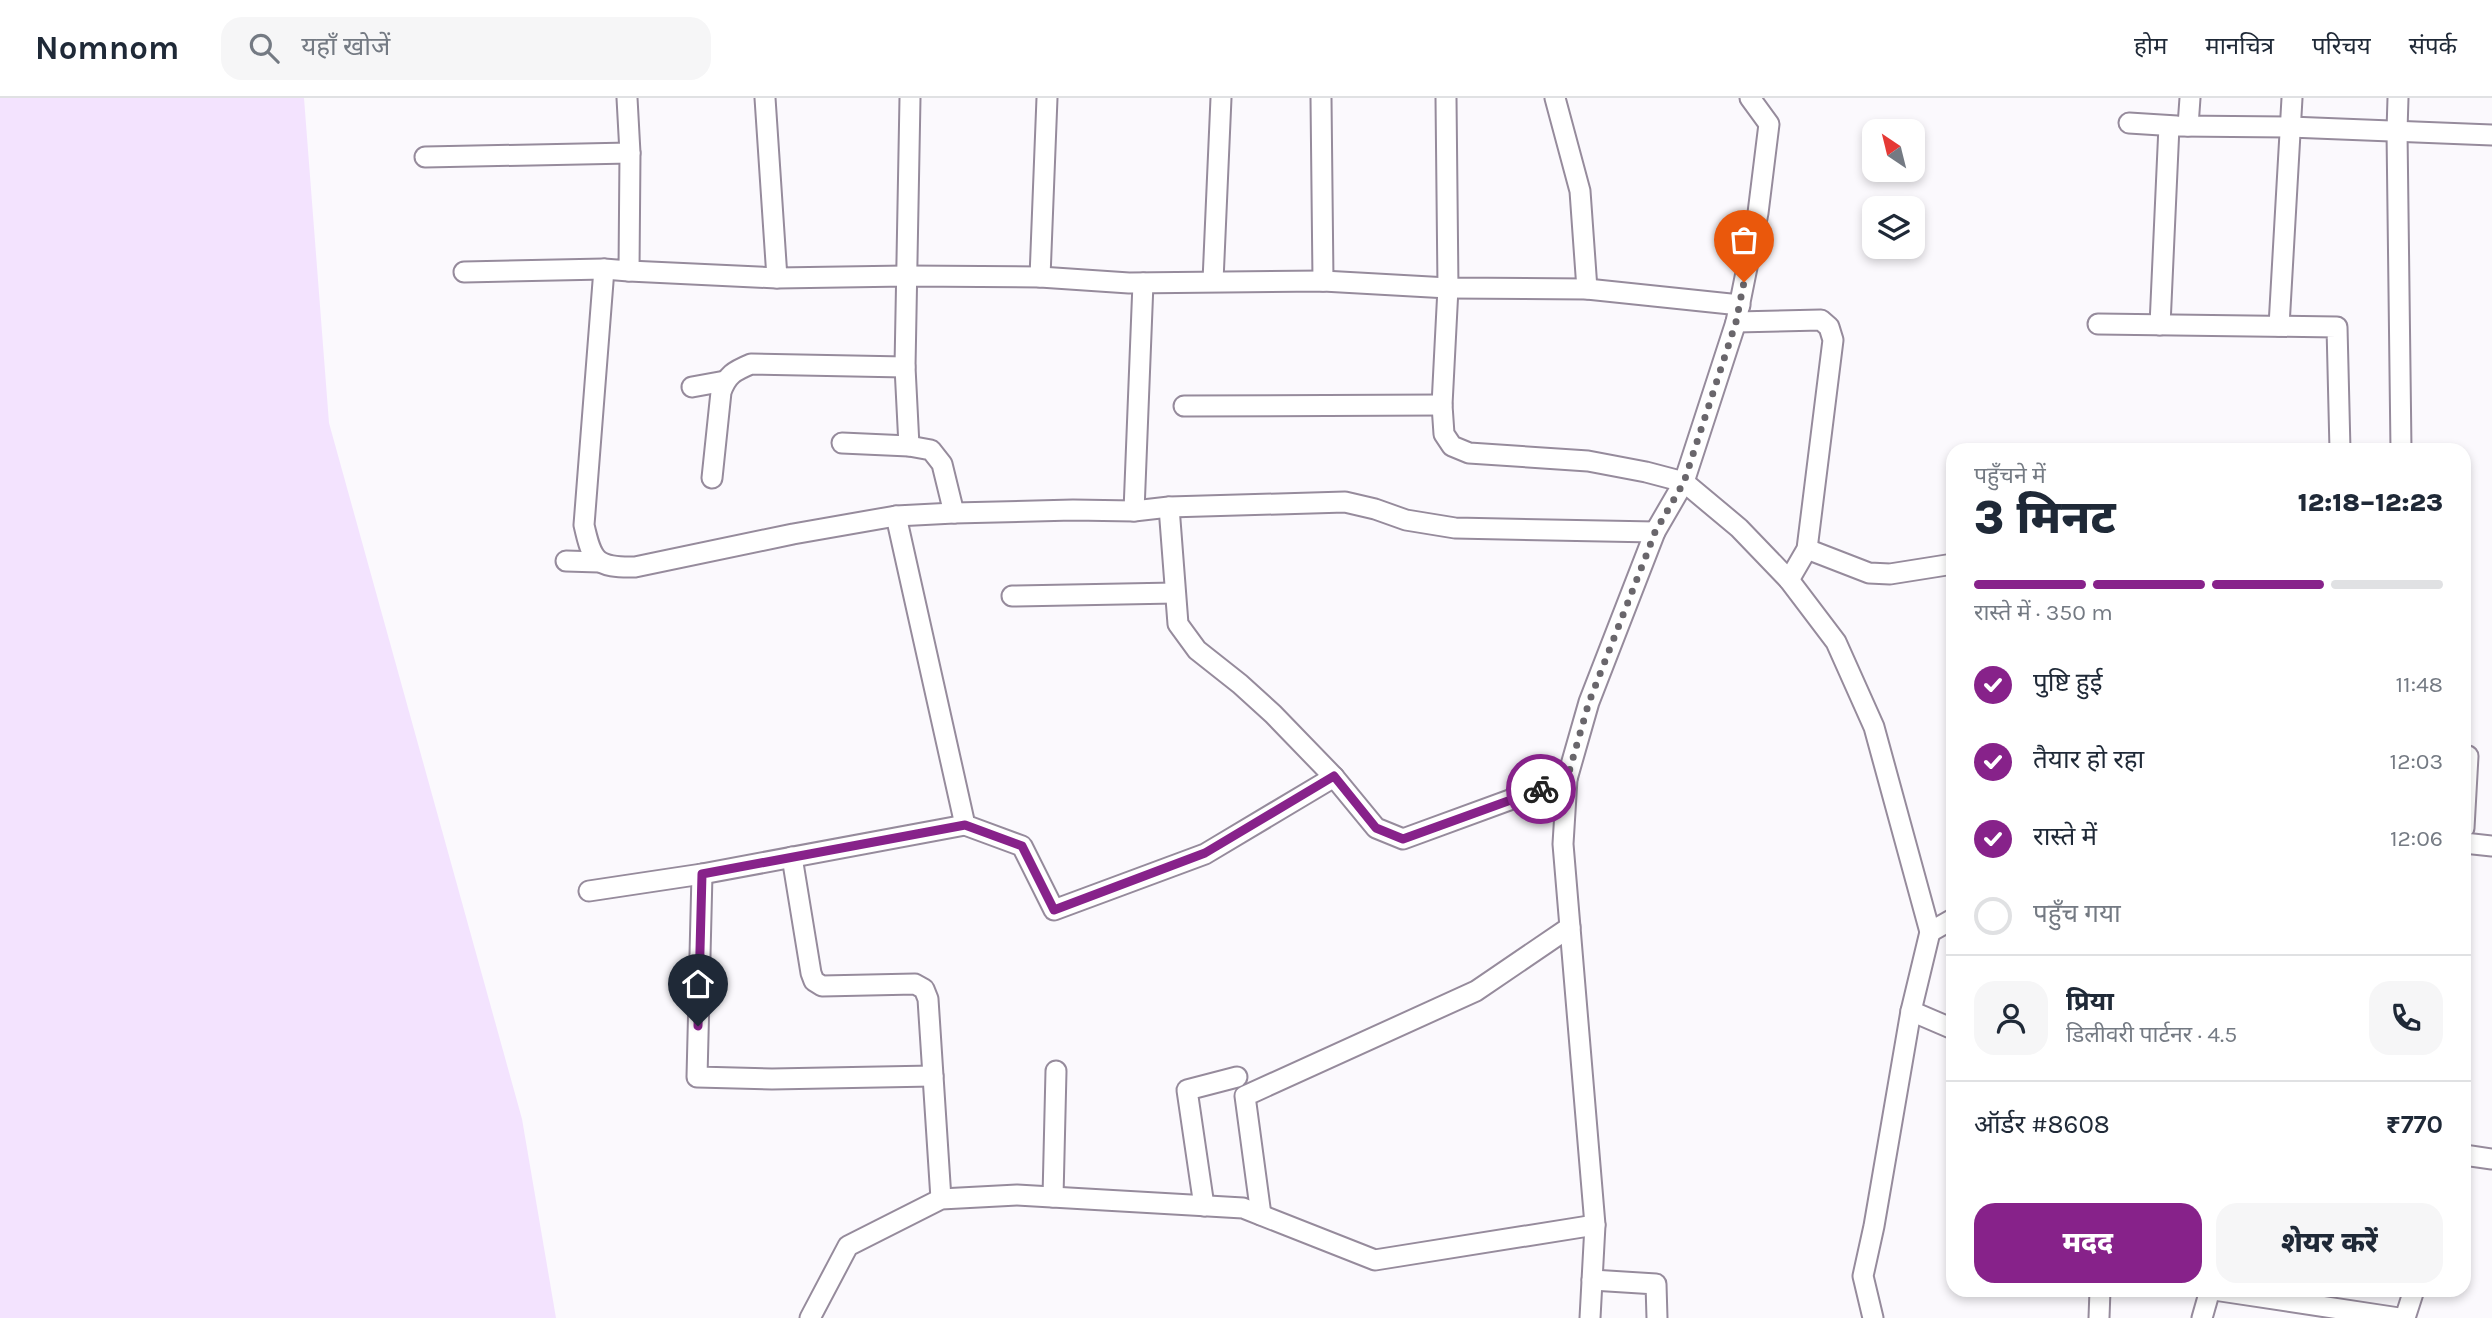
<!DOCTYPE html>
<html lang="hi">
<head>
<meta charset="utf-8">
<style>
  body { margin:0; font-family:Karla,"Noto Sans Devanagari",sans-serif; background:#f6f6f7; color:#1f2937; height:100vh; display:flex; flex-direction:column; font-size:26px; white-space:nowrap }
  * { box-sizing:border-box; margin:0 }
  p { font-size:23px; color:#747a83 }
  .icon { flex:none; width:38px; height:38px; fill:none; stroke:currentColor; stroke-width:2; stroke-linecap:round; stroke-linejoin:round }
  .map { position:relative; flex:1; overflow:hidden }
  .details { position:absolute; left:1946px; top:345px; width:525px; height:854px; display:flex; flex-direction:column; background:#fff; border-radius:21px; box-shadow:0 4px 10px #0003 }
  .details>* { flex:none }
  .needle { width:46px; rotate:325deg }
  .tools { position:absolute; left:1862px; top:21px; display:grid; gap:14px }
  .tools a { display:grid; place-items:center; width:63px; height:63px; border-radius:14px; background:#fff; box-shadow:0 4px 10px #0003; font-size:35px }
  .pin { position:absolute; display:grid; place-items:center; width:60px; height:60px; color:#fff; margin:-72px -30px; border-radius:50% 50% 50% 0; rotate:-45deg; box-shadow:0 0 7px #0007 }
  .pin .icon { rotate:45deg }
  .courier { position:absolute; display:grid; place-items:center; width:70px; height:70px; margin:-35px; border:5px solid #87228a; border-radius:50%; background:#fff; color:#222; box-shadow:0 2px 9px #0007 }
  .headline em { font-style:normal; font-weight:800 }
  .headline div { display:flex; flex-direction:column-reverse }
  .headline { display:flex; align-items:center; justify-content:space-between; height:119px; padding:0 28px }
  h1 { font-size:46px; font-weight:800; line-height:52px }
  .bar { display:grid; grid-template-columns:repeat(4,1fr); gap:10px 7px; align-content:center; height:84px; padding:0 28px }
  .bar i { height:9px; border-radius:5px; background:#e0e1e3 }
  .bar .on { background:#87228a }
  .bar p { grid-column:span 4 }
  .line { display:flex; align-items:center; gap:18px; padding:0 28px; border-top:2px solid #e0e1e3 }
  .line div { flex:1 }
  .round { display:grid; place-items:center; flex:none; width:74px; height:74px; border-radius:21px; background:#f6f6f7 }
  ol { padding:0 28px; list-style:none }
  li { display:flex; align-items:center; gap:21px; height:77px }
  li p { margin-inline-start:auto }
  li .icon { padding:7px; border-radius:50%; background:#87228a; color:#fff; stroke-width:4 }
  li:last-child { color:#747a83 }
  li i { width:38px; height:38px; border:4px solid #e0e1e3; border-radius:50% }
  .cta { display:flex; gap:14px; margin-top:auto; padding:14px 28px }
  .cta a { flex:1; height:80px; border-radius:21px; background:#87228a; color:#fff; font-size:28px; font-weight:800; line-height:80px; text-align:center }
  .cta a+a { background:#f6f6f7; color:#1f2937 }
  header { display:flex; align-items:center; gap:42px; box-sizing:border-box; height:98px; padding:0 35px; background:#fff; border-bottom:2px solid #e0e1e3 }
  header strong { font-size:33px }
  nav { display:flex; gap:38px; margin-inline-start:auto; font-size:24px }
  .search { width:490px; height:63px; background:#f6f6f7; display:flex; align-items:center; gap:18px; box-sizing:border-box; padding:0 24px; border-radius:21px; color:#747a83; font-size:26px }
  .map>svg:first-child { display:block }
  .green { fill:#f3e3fe }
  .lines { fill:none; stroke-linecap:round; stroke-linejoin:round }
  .minor-casing { stroke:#968b9c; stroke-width:23 }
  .minor { stroke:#fff; stroke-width:19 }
  .done { stroke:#69666b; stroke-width:7; stroke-dasharray:0 12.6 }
  .route { stroke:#87228a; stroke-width:9 }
</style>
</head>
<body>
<header>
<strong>Nomnom</strong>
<div class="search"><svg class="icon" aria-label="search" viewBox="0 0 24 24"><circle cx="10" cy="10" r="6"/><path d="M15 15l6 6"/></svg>यहाँ खोजें</div>
<nav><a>होम</a><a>मानचित्र</a><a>परिचय</a><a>संपर्क</a></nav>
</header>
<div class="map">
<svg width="2492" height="1220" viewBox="0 0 2492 1220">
  <rect width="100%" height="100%" fill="#fbf9fd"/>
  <path class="green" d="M0 0H304L329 325 522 1021 556 1220H0Z"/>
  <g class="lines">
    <defs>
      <g id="minor">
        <path d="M765 0 777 180 906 178 1040 179 1129 185 1323 183 1448 190 1587 191 1740 207"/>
        <path d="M1321 0 1323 183"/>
        <path d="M1446 0 1448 190 1442 307 1444 336 1452 348 1469 355 1588 363 1646 374 1684 384 1739 430 1789 482 1836 544 1874 629 1930 834 1953 821"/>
        <path d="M1555 0 1580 93 1587 191"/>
        <path d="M2398 0 2397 33 2401 352"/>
        <path d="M2129 25 2177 28 2290 29 2492 37"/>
        <path d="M2188 28 2190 0"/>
        <path d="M425 59 630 55"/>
        <path d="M604 171 584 427C592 463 596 470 635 469L793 436 896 418 954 415 1073 412 1134 413 1169 409 1345 404 1375 411 1406 422 1455 430 1655 434"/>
        <path d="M629 173 777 180"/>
        <path d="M464 174 604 171 629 173 630 55 627 0"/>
        <path d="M1040 179 1047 0"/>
        <path d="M1213 183 1221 0"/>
        <path d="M1736 224 1821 222 1829 229 1833 242 1807 451 1789 482"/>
        <path d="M2098 226 2337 229 2340 352"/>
        <path d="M2160 227 2169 28"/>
        <path d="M2279 228 2292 0"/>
        <path d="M692 289 725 283"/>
        <path d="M1184 308 1442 307"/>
        <path d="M842 345 909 348 931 352 942 366 954 415"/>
        <path d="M909 348 905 269 910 0"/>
        <path d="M712 380 721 294C727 277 734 273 751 266L905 269"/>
        <path d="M1169 409 1178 526 1197 552 1240 586 1273 616 1334 679 1376 730 1403 741 1567 681"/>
        <path d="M1134 413 1143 185"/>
        <path d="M896 418 965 727 1022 748 1054 812 1205 756 1334 679"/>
        <path d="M1807 451 1869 475 1890 476 1953 466"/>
        <path d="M566 463 599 464"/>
        <path d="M1012 498 1175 495"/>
        <path d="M2464 730 2468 658"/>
        <path d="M2464 745 2492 748"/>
        <path d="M792 759 811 875 814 883 822 888 915 886 924 891 928 901 941 1101"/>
        <path d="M702 776 697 979 772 981 933 978"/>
        <path d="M589 793 702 776 965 727"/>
        <path d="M1911 913 1953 931"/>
        <path d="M2464 1057 2492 1061"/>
        <path d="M1053 1099 1056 973"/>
        <path d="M1204 1108 1187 992 1237 979"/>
        <path d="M1261 1117 1245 998 1476 893 1570 829"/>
        <path d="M1592 1182 1656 1186 1657 1220"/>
        <path d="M2214 1192 2399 1220"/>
        <path d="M810 1220 848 1148 941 1101 1017 1097 1243 1110 1375 1162 1595 1127"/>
        <path d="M1590 1220 1595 1127 1563 746 1567 681 1589 604 1655 434 1684 384 1736 224 1758 115 1769 26 1750 0"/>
        <path d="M1873 1220 1863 1178 1874 1128 1911 913 1930 834"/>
        <path d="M2099 1220 2100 1192"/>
        <path d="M2202 1220 2210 1192"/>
        <path d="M2405 1220 2414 1192"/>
      </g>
    </defs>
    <use href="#minor" class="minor-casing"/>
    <use href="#minor" class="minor"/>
  </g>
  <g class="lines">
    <path class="done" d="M1541 691 1567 681 1589 604 1646 458 1655 434 1684 384 1736 224 1744 184"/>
    <path class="route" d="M698 928 702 776 965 727 1022 748 1054 812 1205 755 1334 678 1376 730 1403 741 1541 691"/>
  </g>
</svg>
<div class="tools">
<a><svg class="needle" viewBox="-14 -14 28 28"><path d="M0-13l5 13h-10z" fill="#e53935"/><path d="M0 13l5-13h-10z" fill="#747a83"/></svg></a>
<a><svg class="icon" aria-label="layers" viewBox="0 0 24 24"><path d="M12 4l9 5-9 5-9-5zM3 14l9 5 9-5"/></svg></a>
</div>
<div class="pin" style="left:1744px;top:184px;background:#ea580c"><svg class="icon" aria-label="bag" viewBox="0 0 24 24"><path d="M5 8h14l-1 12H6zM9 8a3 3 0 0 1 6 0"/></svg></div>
<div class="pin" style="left:698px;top:928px;background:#1f2937"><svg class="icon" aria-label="home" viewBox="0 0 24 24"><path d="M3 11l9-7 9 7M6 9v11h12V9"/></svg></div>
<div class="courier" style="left:1541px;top:691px"><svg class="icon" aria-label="bike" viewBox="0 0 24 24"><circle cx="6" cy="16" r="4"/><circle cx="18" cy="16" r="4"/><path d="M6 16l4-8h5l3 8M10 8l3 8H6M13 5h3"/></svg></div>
<section class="details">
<div class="headline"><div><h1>3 मिनट</h1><p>पहुँचने में</p></div><em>12:18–12:23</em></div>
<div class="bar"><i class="on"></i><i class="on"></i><i class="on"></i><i></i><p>रास्ते में · 350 m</p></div>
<ol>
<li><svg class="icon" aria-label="check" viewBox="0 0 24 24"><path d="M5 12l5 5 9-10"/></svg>पुष्टि हुई<p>11:48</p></li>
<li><svg class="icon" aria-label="check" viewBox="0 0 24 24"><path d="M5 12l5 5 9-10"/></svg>तैयार हो रहा<p>12:03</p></li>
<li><svg class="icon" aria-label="check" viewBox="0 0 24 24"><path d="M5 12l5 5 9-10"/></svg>रास्ते में<p>12:06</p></li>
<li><i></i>पहुँच गया</li>
</ol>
<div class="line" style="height:126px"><a class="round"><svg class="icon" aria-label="person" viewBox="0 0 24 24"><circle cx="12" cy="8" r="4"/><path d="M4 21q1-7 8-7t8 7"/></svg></a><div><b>प्रिया</b><p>डिलीवरी पार्टनर · 4.5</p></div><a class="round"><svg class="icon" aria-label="phone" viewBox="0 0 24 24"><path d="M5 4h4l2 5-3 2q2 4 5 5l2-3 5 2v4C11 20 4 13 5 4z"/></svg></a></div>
<div class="line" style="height:91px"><div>ऑर्डर #8608</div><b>₹770</b></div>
<div class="cta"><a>मदद</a><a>शेयर करें</a></div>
</section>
</div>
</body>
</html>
